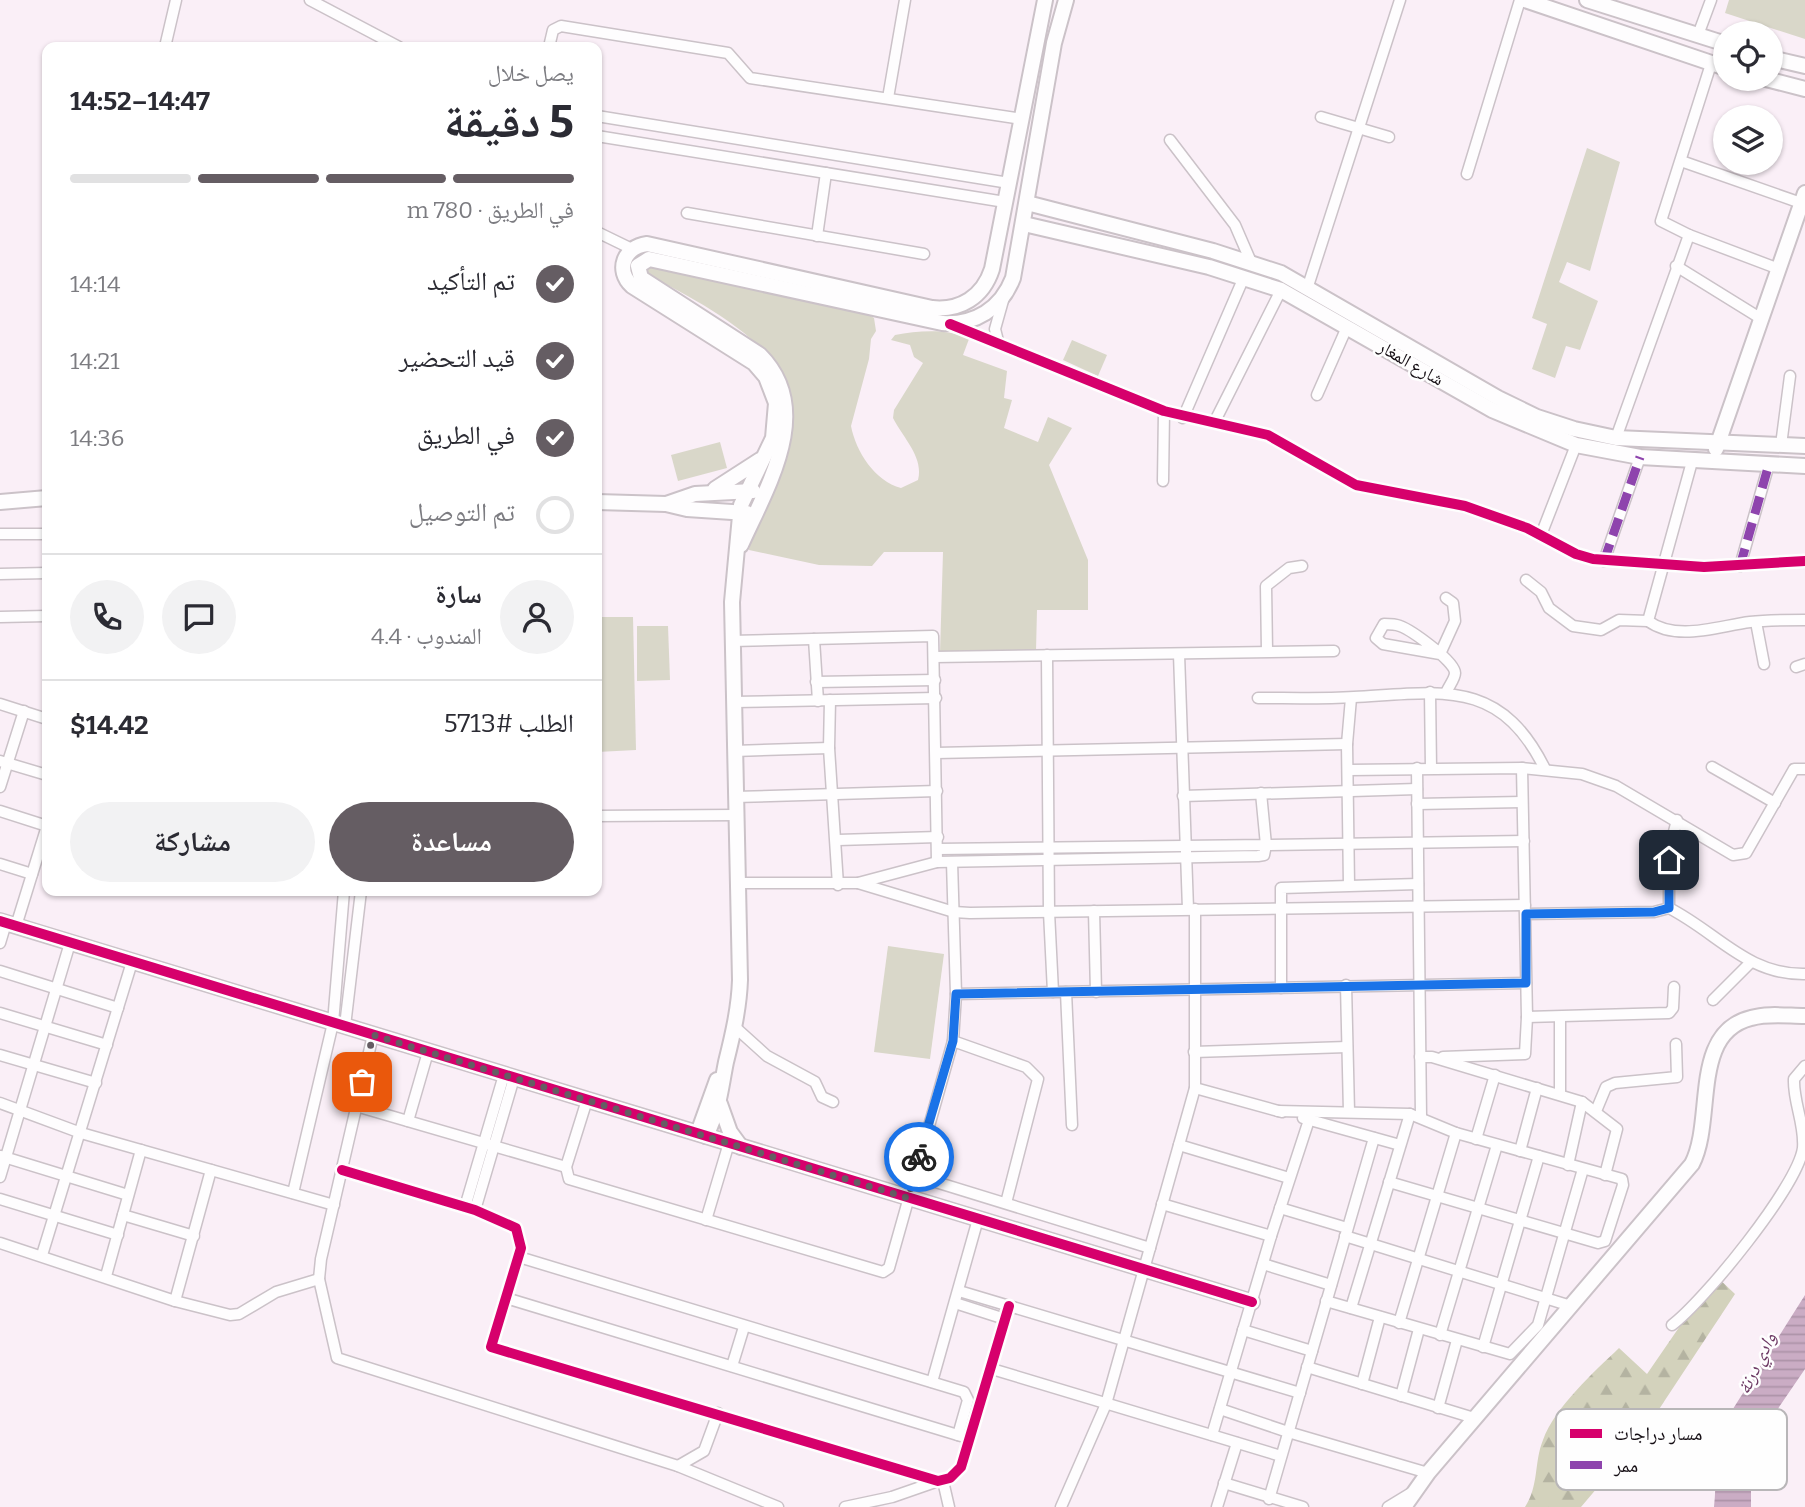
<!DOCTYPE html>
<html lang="ar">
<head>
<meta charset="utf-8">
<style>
  body { margin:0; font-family:Bitter,"Noto Naskh Arabic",serif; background:#f2f2f3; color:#2b2b33; direction:rtl; height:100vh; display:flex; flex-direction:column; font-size:26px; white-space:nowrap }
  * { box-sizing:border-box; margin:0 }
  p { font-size:23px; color:#7c7c81 }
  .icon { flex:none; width:38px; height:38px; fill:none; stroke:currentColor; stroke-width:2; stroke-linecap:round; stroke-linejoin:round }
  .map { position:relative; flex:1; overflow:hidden; direction:ltr }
  .drawer { position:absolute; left:42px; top:42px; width:560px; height:854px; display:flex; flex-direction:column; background:#fff; border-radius:14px; box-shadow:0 2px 5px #0004; direction:rtl }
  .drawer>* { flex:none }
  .controls { position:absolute; left:1713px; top:21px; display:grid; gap:14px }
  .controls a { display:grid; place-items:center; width:70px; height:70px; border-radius:50%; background:#fff; box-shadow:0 2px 5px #0004; font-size:35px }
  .pin { position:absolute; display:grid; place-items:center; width:60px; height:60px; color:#fff; margin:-30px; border-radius:14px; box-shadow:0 4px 10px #0006 }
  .courier { position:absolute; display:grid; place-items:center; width:70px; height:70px; margin:-35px; border:5px solid #1a73e8; border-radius:50%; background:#fff; color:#222; box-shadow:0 2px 9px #0007 }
  .head em { font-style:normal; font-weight:700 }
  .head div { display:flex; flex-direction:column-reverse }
  .head { display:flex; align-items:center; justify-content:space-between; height:119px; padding:0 28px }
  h1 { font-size:46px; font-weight:700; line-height:52px }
  .bar { display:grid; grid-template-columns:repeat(4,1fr); gap:10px 7px; align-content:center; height:84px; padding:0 28px }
  .bar i { height:9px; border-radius:5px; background:#e1e1e2 }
  .bar .current { background:#655d63 }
  .bar p { grid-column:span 4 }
  .line { display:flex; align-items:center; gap:18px; padding:0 28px; border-top:2px solid #e1e1e2 }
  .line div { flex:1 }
  .round { display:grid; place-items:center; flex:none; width:74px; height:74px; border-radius:37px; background:#f2f2f3 }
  ol { padding:0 28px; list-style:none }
  li { display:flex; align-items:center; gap:21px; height:77px }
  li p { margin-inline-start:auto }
  li .icon { padding:7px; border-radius:50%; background:#655d63; color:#fff; stroke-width:4 }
  li:last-child { color:#7c7c81 }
  li i { width:38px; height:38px; border:4px solid #e1e1e2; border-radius:50% }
  .action { display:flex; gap:14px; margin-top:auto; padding:14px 28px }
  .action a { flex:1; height:80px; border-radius:42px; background:#655d63; color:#fff; font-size:28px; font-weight:700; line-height:80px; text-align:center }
  .action a+a { background:#f2f2f3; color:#2b2b33 }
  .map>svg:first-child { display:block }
  .green { fill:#d9d7c9 }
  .forest { fill:url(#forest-firs) }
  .water { fill:url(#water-rules) }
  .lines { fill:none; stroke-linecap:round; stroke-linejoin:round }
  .street-casing { stroke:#cbc2c8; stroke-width:13 }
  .secondary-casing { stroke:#cbc2c8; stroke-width:18 }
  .street { stroke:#fefdfe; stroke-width:10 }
  .secondary { stroke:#fefdfe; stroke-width:14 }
  .quiet { stroke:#8e44ad; stroke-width:9; stroke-dasharray:18 9; stroke-linecap:butt }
  .cycleway-casing { stroke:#fefefe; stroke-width:15 }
  .cycleway { stroke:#d6006c; stroke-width:10 }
  .done { stroke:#655d63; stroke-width:7; stroke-dasharray:0 12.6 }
  .route { stroke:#1a73e8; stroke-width:9 }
  .labels { text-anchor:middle; stroke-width:5; stroke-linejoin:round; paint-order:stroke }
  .street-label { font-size:18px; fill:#150e14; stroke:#fefefe }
  .water-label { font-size:19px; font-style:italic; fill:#6e3b65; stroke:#fefefe }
  .key { fill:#fefefe; stroke:#b8b6b8; stroke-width:2 }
  .key-label { font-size:19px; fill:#150e14 }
</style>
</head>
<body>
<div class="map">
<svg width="1805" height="1507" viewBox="0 0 1805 1507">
  <defs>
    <pattern id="forest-firs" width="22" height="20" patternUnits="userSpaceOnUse" patternTransform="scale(1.75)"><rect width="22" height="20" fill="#d3d2bc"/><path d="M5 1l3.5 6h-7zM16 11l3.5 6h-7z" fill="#b4b3a1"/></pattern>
    <pattern id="water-rules" width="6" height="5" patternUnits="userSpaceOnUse" patternTransform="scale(1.75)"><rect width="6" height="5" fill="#caacc4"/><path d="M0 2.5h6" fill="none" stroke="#ad93a8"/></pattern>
  </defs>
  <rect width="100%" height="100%" fill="#faeff7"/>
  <g class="green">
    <path d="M1729 0H1805V39L1725 13Z"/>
    <path d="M1587 148 1620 162 1590 271 1567 262 1559 282 1598 301 1580 350 1566 346 1555 378 1532 369 1547 324 1532 318Z"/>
    <path d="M643 263 866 313 874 318 876 331 871 339 869 359 851 426C856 452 875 481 901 488L918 480C924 457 903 438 893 418L894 410 923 363 914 357 910 345 891 340 895 335C918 331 948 328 969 339L963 355 1007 371 1004 398 1012 400 1004 428 1038 442 1048 417 1072 428 1049 465 1088 560V610H1037L1036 651 940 653 943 552H884L872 566 819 565 749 550 752 527 768 487 783 376C763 335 684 292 643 273Z"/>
    <path d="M1072 340 1107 355 1098 376 1063 360Z"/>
    <path d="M720 442 727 468 678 481 671 455Z"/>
    <path d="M597 617H633L636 750 597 752Z"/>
    <path d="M637 626H668L670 680 637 681Z"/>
    <path d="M888 946 944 954 930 1059 874 1052Z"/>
  </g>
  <path class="forest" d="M1715 1275 1735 1294 1642 1435 1581 1507H1525C1539 1486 1534 1462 1543 1440 1555 1407 1594 1372 1619 1348L1647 1374Z"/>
  <path class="water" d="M1805 1295V1369L1762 1432 1757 1466 1751 1477V1507H1714C1717 1481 1714 1456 1719 1431Z"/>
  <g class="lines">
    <defs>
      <g id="street">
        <path d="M310 0 399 47"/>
        <path d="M1698 35 1711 0"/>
        <path d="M165 47 176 0"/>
        <path d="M549 47 553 30 561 26 728 53 750 78 1022 119"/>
        <path d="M1711 64 1661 221 1689 235 1779 269"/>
        <path d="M888 98 905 0"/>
        <path d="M597 116 1009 183"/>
        <path d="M1321 117 1389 137"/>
        <path d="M597 136 1005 202"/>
        <path d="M1170 140 1235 225 1251 262"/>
        <path d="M1681 161 1801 203"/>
        <path d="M1467 174 1520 0"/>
        <path d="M687 213 924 254"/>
        <path d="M597 232 632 249"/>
        <path d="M817 236 826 173"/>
        <path d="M1676 266 1760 318"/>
        <path d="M1308 286 1400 0"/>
        <path d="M953 325 1164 411 1268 435 1356 485 1465 506 1527 528 1576 554 1593 559 1704 567 1805 561"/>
        <path d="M998 341 995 329 1004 297"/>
        <path d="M1317 395 1347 327"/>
        <path d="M1183 418 1244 277"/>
        <path d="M1214 423 1281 290"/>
        <path d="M1616 438 1689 235"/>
        <path d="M1781 445 1790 376"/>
        <path d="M1693 458 1648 621C1677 642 1718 626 1750 622 1768 620 1787 620 1805 620"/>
        <path d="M1163 481 1164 411"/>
        <path d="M0 534H47"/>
        <path d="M1541 535 1576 445"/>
        <path d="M1604 561 1640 457"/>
        <path d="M1740 566 1769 464"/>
        <path d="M0 574 47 573"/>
        <path d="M1526 580 1541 592 1549 608 1573 626 1601 630 1619 620 1648 621"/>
        <path d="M0 617 47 616"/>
        <path d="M1756 622 1764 664"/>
        <path d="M814 639 818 701"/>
        <path d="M732 641 933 636 937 862"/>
        <path d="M1267 651 1266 586 1289 568 1302 566"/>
        <path d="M1179 654 1188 909"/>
        <path d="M1047 655 1049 912 1053 992"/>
        <path d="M934 657 1334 651"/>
        <path d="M1796 667 1805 664"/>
        <path d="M816 682 935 680"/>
        <path d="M1430 692 1431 768"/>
        <path d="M1446 693C1448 687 1455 679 1455 673 1455 661 1411 630 1400 626 1395 624 1389 624 1384 624L1376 638 1383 644 1440 654 1455 621 1453 603 1446 598"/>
        <path d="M1258 698C1290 698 1323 699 1354 697 1442 692 1500 678 1545 769"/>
        <path d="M830 700 829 748 838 885"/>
        <path d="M734 702 936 698"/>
        <path d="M0 704 47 719"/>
        <path d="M734 751 829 748"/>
        <path d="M936 753 1347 744"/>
        <path d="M0 761 47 775"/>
        <path d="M1712 767 1775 803"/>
        <path d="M1417 768 1421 1117"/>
        <path d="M1522 768 1527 1017 1669 1013 1673 1008 1674 987"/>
        <path d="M1349 770 1522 768 1582 774 1616 786 1733 855 1746 853 1794 769H1805"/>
        <path d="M0 787 24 711"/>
        <path d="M1183 796 1417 789"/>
        <path d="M735 797 937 791"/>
        <path d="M1417 804 1522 802"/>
        <path d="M0 811 47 826"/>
        <path d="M597 816 735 815"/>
        <path d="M838 840 938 837"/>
        <path d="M938 849 1266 845 1261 793"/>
        <path d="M952 862 956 994 1526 983"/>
        <path d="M0 864 32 874"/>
        <path d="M737 883H858L937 862 1258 856 1264 855 1266 845 1524 841"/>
        <path d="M858 883 954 912 970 913 1525 905"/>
        <path d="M1349 885 1347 744 1351 698"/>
        <path d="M1669 908C1718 933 1747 975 1805 974"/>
        <path d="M1094 911 1096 992"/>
        <path d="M1526 914 1654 912 1669 908V851L1677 820"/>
        <path d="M16 926 47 826"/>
        <path d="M0 943 6 923"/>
        <path d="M0 971 118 1008"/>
        <path d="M1346 985 1349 1112"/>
        <path d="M1281 988V888L1418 884"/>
        <path d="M1066 992 1072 1125"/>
        <path d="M1713 1000 1750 963"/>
        <path d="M0 1013 107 1045"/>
        <path d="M1560 1017V1094"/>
        <path d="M345 1026 361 891"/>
        <path d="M736 1028 767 1056 815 1082 822 1097 833 1102"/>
        <path d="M373 1035 321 1259 319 1279 337 1358 678 1466 778 1507"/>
        <path d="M953 1041 1026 1067 1038 1079 1006 1203"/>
        <path d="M1194 1052 1347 1047"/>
        <path d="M0 1055 96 1083"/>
        <path d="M1420 1057H1432L1582 1102 1617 1129 1605 1175"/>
        <path d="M1443 1057 1525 1054 1527 1017"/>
        <path d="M1195 1088 1282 1112"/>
        <path d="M587 1100 566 1167 569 1179 883 1272 889 1268 953 1041 956 994"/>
        <path d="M0 1103 81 1133 334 1205"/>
        <path d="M356 1106 566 1167"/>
        <path d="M1278 1111 1410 1114 1456 1133 1622 1179 1623 1185 1605 1241 1598 1243 1389 1182"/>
        <path d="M1596 1111 1606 1087 1615 1083 1677 1077 1676 1044"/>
        <path d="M1303 1118 1400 1145"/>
        <path d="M408 1121 428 1052"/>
        <path d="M1476 1139 1495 1075"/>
        <path d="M1179 1145 1289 1178"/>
        <path d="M1520 1151 1537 1088"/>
        <path d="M1 1156 128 1195"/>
        <path d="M1568 1165 1582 1102"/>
        <path d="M342 1170 475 1210 516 1228 521 1248 491 1347 938 1481 950 1478 961 1467 1009 1306"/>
        <path d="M913 1175 1150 1248"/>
        <path d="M0 1177 70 943"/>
        <path d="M293 1193 333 1023 344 891"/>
        <path d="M0 1199 118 1235"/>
        <path d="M1162 1204 1271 1236"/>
        <path d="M465 1207 504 1075"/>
        <path d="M1280 1208 1347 1228"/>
        <path d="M475 1210 514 1078"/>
        <path d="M123 1215 194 1236"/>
        <path d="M706 1220 729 1143"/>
        <path d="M1345 1236 1571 1306"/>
        <path d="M0 1243 175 1301 230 1315 239 1314 276 1292 319 1279"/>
        <path d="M42 1255 132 962"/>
        <path d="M519 1257 964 1392 968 1400 958 1435"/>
        <path d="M1263 1264 1331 1285"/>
        <path d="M106 1276 141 1150"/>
        <path d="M959 1291 1300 1393"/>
        <path d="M506 1298 961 1436"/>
        <path d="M175 1301 211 1170"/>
        <path d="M1326 1301 1510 1354 1538 1325 1583 1169"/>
        <path d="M955 1303 1005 1319"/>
        <path d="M1351 1308 1410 1114"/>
        <path d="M1399 1323 1456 1133"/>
        <path d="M1672 1325C1703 1302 1798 1186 1803 1148 1805 1124 1793 1102 1794 1079L1805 1066"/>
        <path d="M1243 1330 1312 1351"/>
        <path d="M1440 1335 1497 1145"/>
        <path d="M1483 1347 1539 1156"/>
        <path d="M732 1366 744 1327"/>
        <path d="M1307 1367 1474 1418"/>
        <path d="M992 1369 1281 1456"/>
        <path d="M932 1382 978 1219"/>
        <path d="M1362 1384 1380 1317"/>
        <path d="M1401 1396 1419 1329"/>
        <path d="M1438 1408 1457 1340"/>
        <path d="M1220 1409 1288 1432 1428 1473"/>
        <path d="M1212 1435 1271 1236 1309 1120"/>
        <path d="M678 1466 704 1451 718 1413"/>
        <path d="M943 1481 949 1507"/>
        <path d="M1224 1483 1303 1507"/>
        <path d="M1269 1499 1374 1138"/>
        <path d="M845 1507 892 1497 938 1481"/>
        <path d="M1061 1507 1106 1404 1195 1088V909"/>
        <path d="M1217 1507 1237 1443"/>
        <path d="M1388 1507 1411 1493"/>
      </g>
      <g id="secondary">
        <path d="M1525 0 1726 68"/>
        <path d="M1587 0 1726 44"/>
        <path d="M1771 58 1805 66"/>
        <path d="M1766 79 1805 89"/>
        <path d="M1027 203 1213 251 1281 273 1498 398 1537 417 1574 429 1616 438 1805 446"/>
        <path d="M1024 224 1209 267 1281 290 1492 410 1576 445 1640 457 1805 466"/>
        <path d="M1716 449 1805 193"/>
        <path d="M715 489 760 460"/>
        <path d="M0 502 47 498"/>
        <path d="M597 502 666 504 687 509 747 513"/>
        <path d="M666 504 695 494 753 491"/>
        <path d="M741 545C767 487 815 410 760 355L641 278 638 266 649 259 942 323C975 325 1001 309 1013 278L1054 43 1066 0"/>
        <path d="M0 921 1252 1302"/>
        <path d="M720 1104 730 1132 741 1147"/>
        <path d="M699 1130 717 1080"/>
        <path d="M706 1136C720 1106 720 1092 726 1062 733 1034 739 1008 740 980L732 602 741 505 773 438 776 403 766 377 754 363 632 286C615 270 624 247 647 244L932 308C960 311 983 297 992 269L1045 0"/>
        <path d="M1404 1507 1428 1473 1692 1164C1715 1120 1690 1033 1751 1018 1768 1013 1788 1016 1805 1016"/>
      </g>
    </defs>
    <use href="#street" class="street-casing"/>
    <use href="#secondary" class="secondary-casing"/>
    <use href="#street" class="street"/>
    <use href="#secondary" class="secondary"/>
    <g class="quiet">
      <path d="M1604 561 1640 457"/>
      <path d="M1740 566 1769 464"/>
    </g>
    <defs>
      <g id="cycleway">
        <path d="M950 324 1164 411 1268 435 1356 485 1465 506 1527 528 1576 554 1593 559 1704 567 1805 561"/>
        <path d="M0 921 1252 1302"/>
        <path d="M342 1170 475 1210 516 1228 521 1248 491 1347 938 1481 950 1478 961 1467 1009 1306"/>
      </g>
    </defs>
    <use href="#cycleway" class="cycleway-casing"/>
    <use href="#cycleway" class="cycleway"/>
  </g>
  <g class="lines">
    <path class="done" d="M362 1082 373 1035 908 1198 919 1157"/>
    <path class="route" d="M919 1157 953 1041 956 994 1526 983V914L1654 912 1669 908V860"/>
  </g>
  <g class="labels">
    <g class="street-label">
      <text transform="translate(1411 363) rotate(30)" y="6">شارع المغار</text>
    </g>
    <g class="water-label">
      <text transform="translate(1756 1363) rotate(-64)" y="7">وادي درنة</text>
    </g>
  </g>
  <rect x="1556" y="1409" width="231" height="81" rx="10" class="key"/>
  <rect x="1570" y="1429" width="32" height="9" fill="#d6006c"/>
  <rect x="1570" y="1461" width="32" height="8" fill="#8e44ad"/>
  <g class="key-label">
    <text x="1614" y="1440">مسار دراجات</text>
    <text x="1614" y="1472">ممر</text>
  </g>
</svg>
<div class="controls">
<a><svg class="icon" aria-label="locate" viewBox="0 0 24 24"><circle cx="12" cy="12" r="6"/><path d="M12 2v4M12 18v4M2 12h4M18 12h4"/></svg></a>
<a><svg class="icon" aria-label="layers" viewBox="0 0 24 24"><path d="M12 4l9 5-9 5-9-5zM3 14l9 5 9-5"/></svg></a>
</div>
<div class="pin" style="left:362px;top:1082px;background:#ea580c"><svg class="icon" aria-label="bag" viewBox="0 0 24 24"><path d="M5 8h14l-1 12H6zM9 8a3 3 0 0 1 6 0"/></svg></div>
<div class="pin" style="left:1669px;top:860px;background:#1f2937"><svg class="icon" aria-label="home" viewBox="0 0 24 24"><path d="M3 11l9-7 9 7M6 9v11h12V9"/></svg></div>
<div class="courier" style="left:919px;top:1157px"><svg class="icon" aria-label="bike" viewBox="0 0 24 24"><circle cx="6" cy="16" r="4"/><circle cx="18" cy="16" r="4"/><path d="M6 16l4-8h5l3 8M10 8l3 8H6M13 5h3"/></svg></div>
<section class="drawer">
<div class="head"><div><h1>5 دقيقة</h1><p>يصل خلال</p></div><em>14:47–14:52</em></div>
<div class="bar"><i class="current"></i><i class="current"></i><i class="current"></i><i></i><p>في الطريق · 780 m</p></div>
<ol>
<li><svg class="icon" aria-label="check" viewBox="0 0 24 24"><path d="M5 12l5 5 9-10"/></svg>تم التأكيد<p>14:14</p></li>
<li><svg class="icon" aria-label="check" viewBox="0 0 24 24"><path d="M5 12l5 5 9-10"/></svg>قيد التحضير<p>14:21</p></li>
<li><svg class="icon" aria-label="check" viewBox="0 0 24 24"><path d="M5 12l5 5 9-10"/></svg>في الطريق<p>14:36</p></li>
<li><i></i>تم التوصيل</li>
</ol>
<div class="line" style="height:126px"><a class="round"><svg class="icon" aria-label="person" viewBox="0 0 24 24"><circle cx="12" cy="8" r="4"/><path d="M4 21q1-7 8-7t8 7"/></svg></a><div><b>سارة</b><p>المندوب · 4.4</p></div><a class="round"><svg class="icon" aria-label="chat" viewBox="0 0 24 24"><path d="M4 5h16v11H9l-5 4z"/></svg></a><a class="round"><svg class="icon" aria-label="phone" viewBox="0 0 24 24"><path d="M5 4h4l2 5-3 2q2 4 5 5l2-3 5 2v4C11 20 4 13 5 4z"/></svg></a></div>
<div class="line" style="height:91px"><div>الطلب #5713</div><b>$14.42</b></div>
<div class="action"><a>مساعدة</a><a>مشاركة</a></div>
</section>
</div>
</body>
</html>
